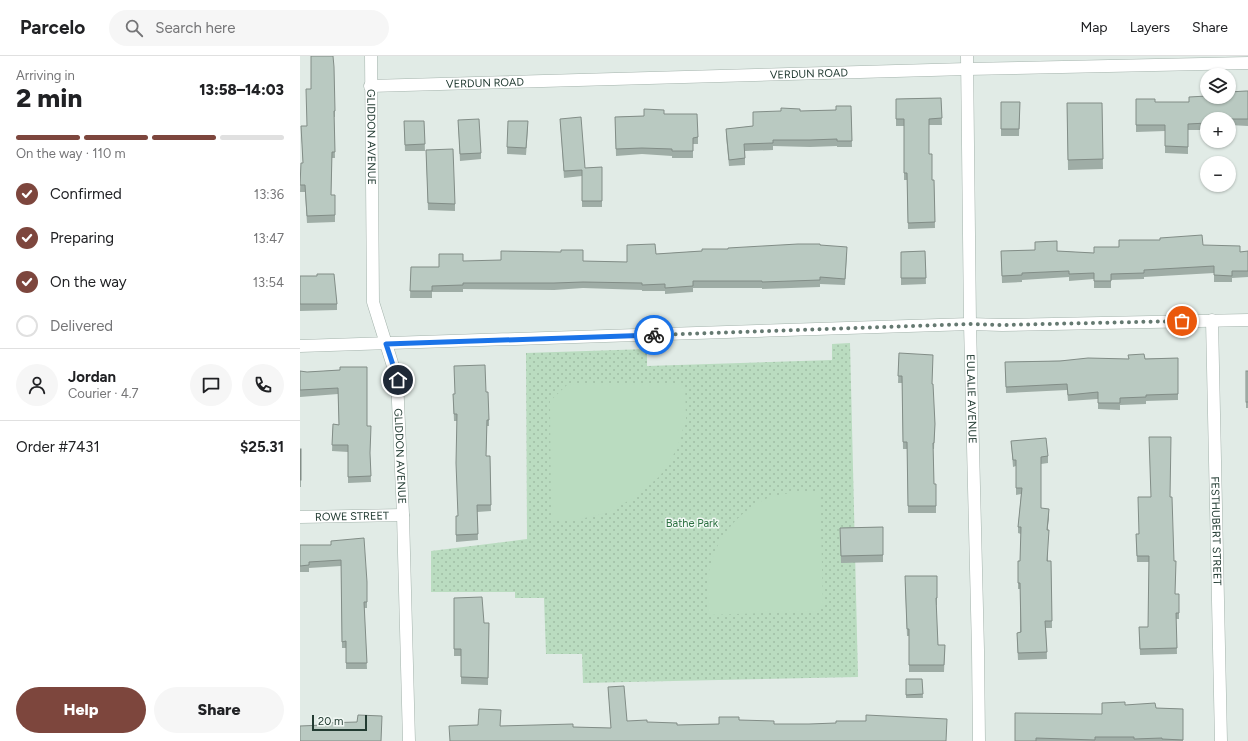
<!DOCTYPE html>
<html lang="en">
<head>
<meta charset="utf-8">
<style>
  body { margin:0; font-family:Figtree,sans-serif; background:#f6f6f6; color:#202124; height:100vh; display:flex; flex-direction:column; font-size:15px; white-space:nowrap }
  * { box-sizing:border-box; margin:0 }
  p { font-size:13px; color:#757577 }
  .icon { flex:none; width:22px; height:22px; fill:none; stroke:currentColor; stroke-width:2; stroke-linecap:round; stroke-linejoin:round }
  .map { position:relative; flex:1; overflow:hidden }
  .sheet { display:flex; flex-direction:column; background:#fff; width:300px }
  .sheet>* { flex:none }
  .fabs { position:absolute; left:900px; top:12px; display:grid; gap:8px }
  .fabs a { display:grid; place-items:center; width:36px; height:36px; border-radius:50%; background:#fff; box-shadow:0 1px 3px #0004; font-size:20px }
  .scale { position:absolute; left:12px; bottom:10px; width:55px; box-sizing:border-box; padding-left:4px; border:2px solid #223b32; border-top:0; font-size:11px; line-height:14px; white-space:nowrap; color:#223b32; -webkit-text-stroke:3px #f1f8f4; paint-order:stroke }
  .pin { position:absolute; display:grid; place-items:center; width:34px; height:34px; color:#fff; margin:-17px; border:2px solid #fff; border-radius:50%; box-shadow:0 1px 4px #0007 }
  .courier { position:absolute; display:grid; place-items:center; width:40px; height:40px; margin:-20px; border:3px solid #1a73e8; border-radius:50%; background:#fff; color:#222; box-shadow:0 1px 5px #0007 }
  .head em { font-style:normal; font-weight:800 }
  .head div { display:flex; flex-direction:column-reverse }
  .head { display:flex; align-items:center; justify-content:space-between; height:68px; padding:0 16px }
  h1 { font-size:26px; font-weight:800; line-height:30px }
  .bar { display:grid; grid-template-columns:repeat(4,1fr); gap:6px 4px; align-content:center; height:48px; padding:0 16px }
  .bar i { height:5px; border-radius:3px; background:#e0e0e0 }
  .bar .current { background:#7d463d }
  .bar p { grid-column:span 4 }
  .line { display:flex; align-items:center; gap:10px; padding:0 16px; border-top:1px solid #e0e0e0 }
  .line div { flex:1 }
  .round { display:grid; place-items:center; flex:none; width:42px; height:42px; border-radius:21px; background:#f6f6f6 }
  ol { padding:0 16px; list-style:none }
  li { display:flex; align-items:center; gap:12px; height:44px }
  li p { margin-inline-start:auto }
  li .icon { padding:4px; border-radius:50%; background:#7d463d; color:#fff; stroke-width:4 }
  li:last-child { color:#757577 }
  li i { width:22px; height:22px; border:2px solid #e0e0e0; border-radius:50% }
  .action { display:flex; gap:8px; margin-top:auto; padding:8px 16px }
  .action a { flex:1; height:46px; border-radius:24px; background:#7d463d; color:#fff; font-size:16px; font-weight:800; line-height:46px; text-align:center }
  .action a+a { background:#f6f6f6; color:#202124 }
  header { display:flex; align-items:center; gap:24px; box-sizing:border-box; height:56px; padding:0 20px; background:#fff; border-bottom:1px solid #e0e0e0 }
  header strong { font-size:19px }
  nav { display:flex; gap:22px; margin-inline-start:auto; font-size:14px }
  .search { width:280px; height:36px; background:#f6f6f6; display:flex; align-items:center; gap:10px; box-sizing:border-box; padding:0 14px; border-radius:22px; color:#757577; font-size:15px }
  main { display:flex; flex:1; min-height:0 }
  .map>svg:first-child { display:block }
  .park { fill:url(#park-dots) }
  .pitch { fill:#badcc0 }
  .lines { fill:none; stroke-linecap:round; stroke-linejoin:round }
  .street-casing { stroke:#a4b3ac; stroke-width:13 }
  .street { stroke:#fff; stroke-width:12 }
  .wall { fill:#9fada6 }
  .shaded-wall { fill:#828d87 }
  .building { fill:#b9c9c1; stroke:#828d87 }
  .done { stroke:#657971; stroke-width:4; stroke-dasharray:0 7.2 }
  .route { stroke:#1a73e8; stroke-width:5 }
  .labels { text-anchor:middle; stroke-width:3; stroke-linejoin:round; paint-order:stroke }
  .street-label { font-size:11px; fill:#223b32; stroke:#f1f8f4 }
  .park-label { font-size:11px; fill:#2d7142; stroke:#f1f8f4 }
</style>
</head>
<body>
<header>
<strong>Parcelo</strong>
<div class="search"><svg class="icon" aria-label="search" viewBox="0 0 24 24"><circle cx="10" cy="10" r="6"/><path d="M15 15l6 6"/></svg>Search here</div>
<nav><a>Map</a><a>Layers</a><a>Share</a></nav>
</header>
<main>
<section class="sheet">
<div class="head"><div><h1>2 min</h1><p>Arriving in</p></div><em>13:58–14:03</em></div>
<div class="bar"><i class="current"></i><i class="current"></i><i class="current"></i><i></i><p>On the way · 110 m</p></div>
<ol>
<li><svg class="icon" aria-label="check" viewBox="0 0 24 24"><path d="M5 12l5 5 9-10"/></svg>Confirmed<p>13:36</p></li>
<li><svg class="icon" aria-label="check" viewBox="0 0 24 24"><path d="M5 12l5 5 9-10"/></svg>Preparing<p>13:47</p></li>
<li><svg class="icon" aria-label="check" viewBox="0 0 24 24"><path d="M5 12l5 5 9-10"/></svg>On the way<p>13:54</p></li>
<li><i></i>Delivered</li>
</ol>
<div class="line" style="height:72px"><a class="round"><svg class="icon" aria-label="person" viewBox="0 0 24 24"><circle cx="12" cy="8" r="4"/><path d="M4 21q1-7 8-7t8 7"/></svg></a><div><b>Jordan</b><p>Courier · 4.7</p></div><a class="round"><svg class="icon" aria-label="chat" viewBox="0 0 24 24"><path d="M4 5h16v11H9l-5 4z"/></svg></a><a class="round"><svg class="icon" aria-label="phone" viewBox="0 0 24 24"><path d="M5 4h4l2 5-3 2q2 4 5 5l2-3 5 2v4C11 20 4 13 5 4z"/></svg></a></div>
<div class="line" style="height:52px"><div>Order #7431</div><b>$25.31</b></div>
<div class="action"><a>Help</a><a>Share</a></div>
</section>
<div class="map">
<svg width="948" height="685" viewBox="0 0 948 685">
  <defs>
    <pattern id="park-dots" width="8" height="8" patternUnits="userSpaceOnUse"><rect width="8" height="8" fill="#badcc0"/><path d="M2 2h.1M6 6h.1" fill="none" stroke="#a0bea5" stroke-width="1.8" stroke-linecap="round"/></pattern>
  </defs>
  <rect width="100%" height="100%" fill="#e1ebe6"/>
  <path class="park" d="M550 287 558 621 283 627 282 598H246L244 542H215V536H131V495L227 483 226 297 347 293V310L532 304V288Z"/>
  <g class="pitch">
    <path d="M385 328 386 363 377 393 360 420 335 441 307 457 280 463H251L250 345 267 329Z"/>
    <path d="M492 437H520L523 548 517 555 409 559C409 549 407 539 408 528 408 492 435 456 468 442 476 439 485 438 492 437Z"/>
  </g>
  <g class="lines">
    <defs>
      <g id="street">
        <path id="s1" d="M71 0 73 246 97 323 103 459 109 685"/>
        <path id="s2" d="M667 0 670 268 678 594 679 685"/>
        <path id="s3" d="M70 30 667 13 948 7"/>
        <path id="s4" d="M912 264 921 685"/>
        <path d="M0 290 670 268 702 269 948 264"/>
        <path id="s5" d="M0 461 103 459"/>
      </g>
    </defs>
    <use href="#street" class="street-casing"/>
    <use href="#street" class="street"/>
  </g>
  <g class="wall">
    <path d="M11 33 35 55V61H34L35 102H32L31 139H35V166L7 167 5 136H0L1 107H3L1 70H7Z"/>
    <path d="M948 35V70L929 69V63H907V74H888V98L865 97V75L836 76V43L855 46H889L907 41Z"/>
    <path d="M641 42 642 69H629V98L632 124H634L635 172 608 173 607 124H604V70H596V43Z"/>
    <path d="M701 46H720L719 80H701Z"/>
    <path d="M767 47H802L803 113 768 114Z"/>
    <path d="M551 50 552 91H537V90L510 91 473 90V94L445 95V109L429 110 426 80V73L453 70 500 55 536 54Z"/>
    <path d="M364 58 398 81V88H393V102H372V100L342 98 316 100 315 61 344 60Z"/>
    <path d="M260 63 285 112 302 111V151H282V120L264 122Z"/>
    <path d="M158 64 181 97V103L160 105Z"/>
    <path d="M104 65H124L125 95H105Z"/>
    <path d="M228 72 226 99 207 98V91Z"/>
    <path d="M126 94 155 148V155L128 154Z"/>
    <path d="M735 186 757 195 794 197 819 191 903 189 940 196 948 195V221L932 222V226H914V217L844 221V223L811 224V232H794V223L769 225V221L722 224V226L702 227 701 195 735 194Z"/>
    <path d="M520 189 547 197 545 229 520 228V231L462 233V232H393V236L365 238V235H342V234L283 232 254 234 163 233V236H132V242H110L111 211H139L163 205H283L327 206 356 198 402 195 428 193Z"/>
    <path d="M625 195 626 228 601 229V196Z"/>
    <path d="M0 220 37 248V254L0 255Z"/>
    <path d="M599 297 632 328 635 368 634 393H633L634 428H636V457H608L607 393H603L602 327H598Z"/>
    <path d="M878 302V344L846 345V348L820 349V354L798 353V343L768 345 767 334 706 337 705 306Z"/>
    <path d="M40 314 67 370 70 400 71 426 48 427V396L32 395 33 368 39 369 38 338 0 341V315L7 316Z"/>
    <rect x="946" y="315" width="2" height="37"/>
    <path d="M186 336 189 364V370H187L186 400H190L191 455 177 456 178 484 156 486V460H158L157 365H154L153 338Z"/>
    <path d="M711 385 748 400V407L741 408V452L749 459 747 474 748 505H751L752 572H746L747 603 718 604 717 583 720 576V533H718V527L720 505 721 478 718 477V471L721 438 716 439V410L713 411Z"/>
    <rect x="0" y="393" width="1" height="38"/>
    <path d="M870 441 875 538H879V563H876L877 598 840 599 839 571H848L849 506H837L836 478H839Z"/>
    <path d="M583 471V506L541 507 540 472Z"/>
    <path d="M0 489H31L67 526V552H64L67 613H46V592H42L41 510 9 512V516H0Z"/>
    <path d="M637 520V549H636L638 589H645L644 616H609V580H607L605 527Z"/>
    <path d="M154 542 184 567H189L188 629 161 628V600H154Z"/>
    <path d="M606 623H622L623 642H606Z"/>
    <path d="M308 631 327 665 377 669 419 668 439 664 474 668 647 669 149 685 178 669 200 670 273 671 311 672Z"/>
    <path d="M825 649 856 652 883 653V685H715L802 658Z"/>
  </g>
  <path class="shaded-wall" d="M749 453V459L747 481V474Z"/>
  <g class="building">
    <path d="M11 0H33L34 11 35 55H34L35 96H32L31 139H35V159L7 160 5 129H0L1 107H3L1 70H7L6 33H11Z"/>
    <path d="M946 35H948V63H907V67L888 68V91L865 90V69H836V43H855V46H889V41L907 40V41H929V36Z"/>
    <path d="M641 42 642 62 629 63V98H632V124H634L635 166 608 167 607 117H604V63H596V43Z"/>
    <path d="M701 46H720L719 73H701Z"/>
    <path d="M767 47H802L803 103 768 104Z"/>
    <path d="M536 50H551L552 85H537V83L510 84H473V87L444 88 445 102 429 104 426 73 453 70V56L481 55V52L500 53V55L536 54Z"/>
    <path d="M344 53 364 54V58H397L398 81 393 82V95H372V93L342 92 316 93 315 61 344 60Z"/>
    <path d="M281 61 285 112 302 111V145H282V114L264 115 260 63Z"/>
    <path d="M179 63 181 97 160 98 158 64Z"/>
    <path d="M104 65H124L125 88 105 89Z"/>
    <path d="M208 65H228L226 92 207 91Z"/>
    <path d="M153 93 155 148 128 147 126 94Z"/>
    <path d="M902 179 903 189 940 190V196L948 195V215H932V220L914 219V210L844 214V217L811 218V225H794V217L769 218V215L722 217V219L702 220 701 195 735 194V186L757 185V195L794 197V191H819V184H860V182Z"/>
    <path d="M355 188 356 198 402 195V193H428V192L498 188H520V189L547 191 545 223 520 221V224L462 226V225H393V230L365 232V228L342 229V227L283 226 254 227H163V229L132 230V235H110L111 211H139V198H163V205L201 204V195L261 196V194H283V205L327 206V189Z"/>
    <path d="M625 195 626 222H601V196Z"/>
    <path d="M17 218H34L37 248H0V220H17Z"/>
    <path d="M599 297 633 299 632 328H633L635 368 634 387H633L634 428H636V450H608L607 386H603L602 320H598Z"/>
    <path d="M844 298 845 303 878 302V338L846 339V341L820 342V347H798V336L768 339 767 328 706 331 705 306 760 305 788 302 829 303 828 299Z"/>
    <path d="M185 309 186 336H188L189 364H187L186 400H190L191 449H177L178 478 156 479V460H158L156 407 157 358H154L153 338H155L154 310Z"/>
    <path d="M40 311H67V370H71L70 397 71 420 48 421V389H32L33 368 39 369 38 332 0 334V315L7 316 40 314Z"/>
    <rect x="946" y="315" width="2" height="31"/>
    <path d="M849 381H871L870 441H872L874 505H876L875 538H879V557H876L877 592 840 593 839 571H848L849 500H837L836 478H839L838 441H851Z"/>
    <path d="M746 382 748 400 741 401V452L749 453 747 474H749L747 505H751L752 565H745L747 596 718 597 717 577 721 576 720 527H718V505H720L721 471H718L722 432H716V404H713L711 385Z"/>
    <rect x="0" y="393" width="1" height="31"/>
    <path d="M583 471V499L541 500 540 472Z"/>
    <path d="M64 482 67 526V546H64L67 607H46V585L42 586 41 504 9 506V509L0 510V489H31V485Z"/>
    <path d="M605 520H637V542H636L638 589H645L644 609H609V573H607Z"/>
    <path d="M182 541 184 567H189L188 622 161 621V593H154V542Z"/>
    <path d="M606 623H622L623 638 606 639Z"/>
    <path d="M324 630 327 665 347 664V666L377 667V669L419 668V661H439V664L474 665V668H509L536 667V665H566V659L647 663 646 685H150L149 670 178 669 179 653 201 654 200 670 273 668V671L311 672 308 631Z"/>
    <path d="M825 646V649L855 647 856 652 883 653V684L862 683V682L834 683V681H795V684L736 682V685H715V657L802 658V647Z"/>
    <path d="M58 659 82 660 81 685H0V670L24 669V667L57 666Z"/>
  </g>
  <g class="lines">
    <path class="done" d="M354 279 670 268 702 269 882 265"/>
    <path class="route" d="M98 324 86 288 354 279"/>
  </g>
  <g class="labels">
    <g class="street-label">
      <text dy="4" stroke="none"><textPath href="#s3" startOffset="439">VERDUN ROAD</textPath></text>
      <text dy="4" stroke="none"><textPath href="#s3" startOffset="115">VERDUN ROAD</textPath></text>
      <text dy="4" stroke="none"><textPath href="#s1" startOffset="81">GLIDDON AVENUE</textPath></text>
      <text dy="4" stroke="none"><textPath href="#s2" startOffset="343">EULALIE AVENUE</textPath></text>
      <text dy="4" stroke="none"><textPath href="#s1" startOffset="404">GLIDDON AVENUE</textPath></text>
      <text dy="4" stroke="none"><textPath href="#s5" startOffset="52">ROWE STREET</textPath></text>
      <text dy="4" stroke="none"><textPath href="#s4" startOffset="211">FESTHUBERT STREET</textPath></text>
    </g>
    <g class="park-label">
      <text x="392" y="471">Bathe Park</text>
    </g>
  </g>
</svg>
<div class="fabs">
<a><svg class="icon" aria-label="layers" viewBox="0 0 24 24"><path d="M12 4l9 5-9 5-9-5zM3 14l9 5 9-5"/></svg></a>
<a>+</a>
<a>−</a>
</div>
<div class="scale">20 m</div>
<div class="pin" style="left:882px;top:265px;background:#ea580c"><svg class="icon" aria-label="bag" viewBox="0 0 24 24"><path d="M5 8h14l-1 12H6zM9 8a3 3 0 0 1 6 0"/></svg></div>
<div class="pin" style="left:98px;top:324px;background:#1f2937"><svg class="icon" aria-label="home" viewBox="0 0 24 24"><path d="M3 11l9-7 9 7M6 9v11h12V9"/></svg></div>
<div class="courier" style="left:354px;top:279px"><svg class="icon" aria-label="bike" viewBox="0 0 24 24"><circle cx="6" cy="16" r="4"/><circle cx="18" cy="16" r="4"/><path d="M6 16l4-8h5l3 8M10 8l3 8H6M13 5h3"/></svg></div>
</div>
</main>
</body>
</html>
